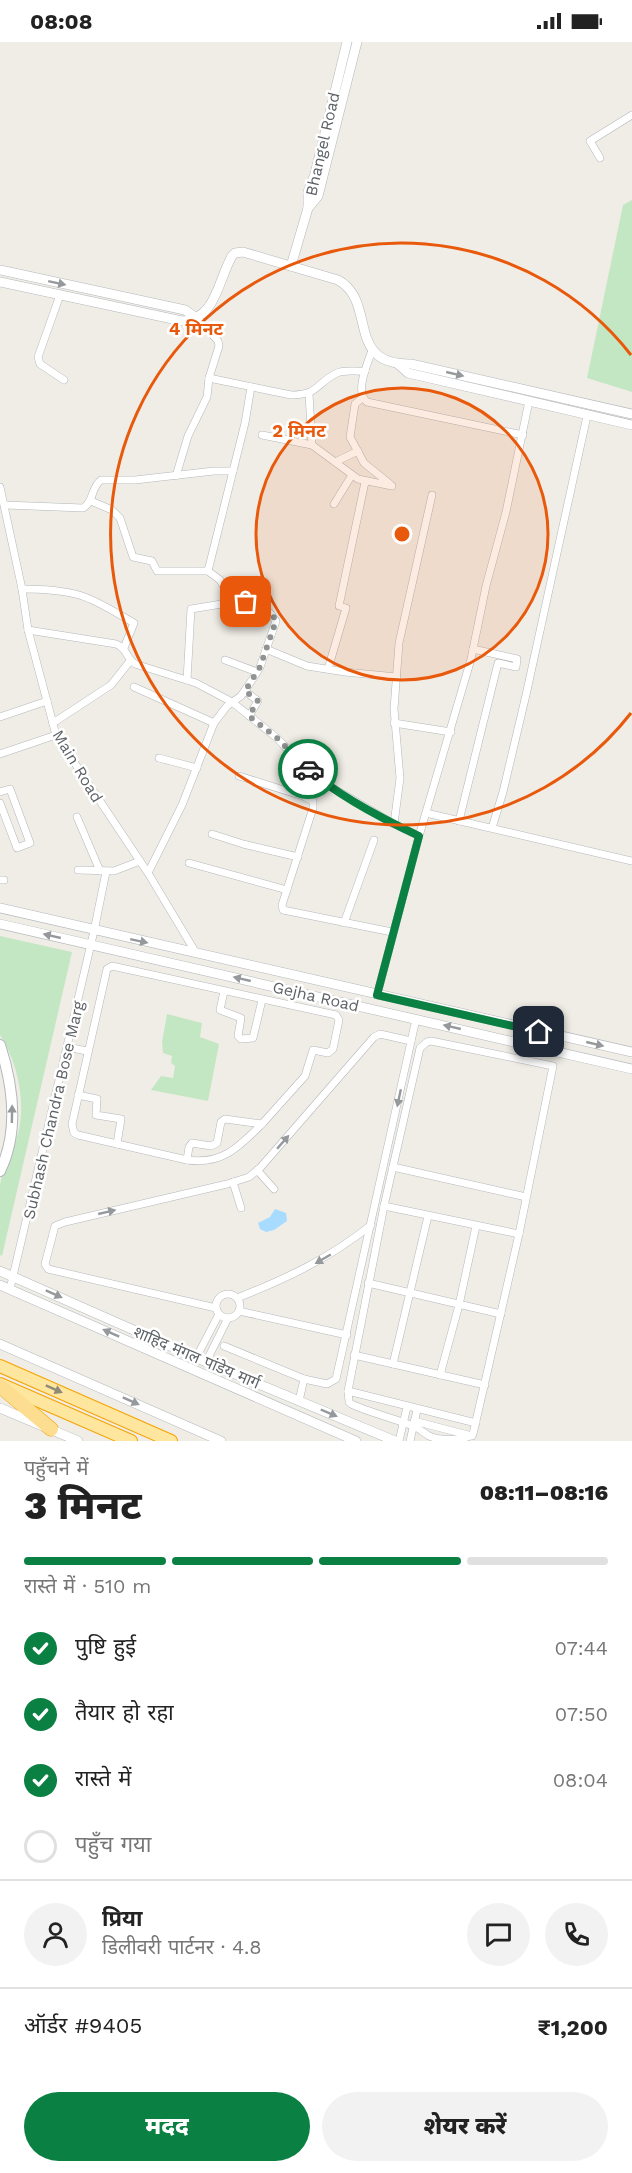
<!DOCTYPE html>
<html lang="hi">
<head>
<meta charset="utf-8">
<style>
  body { margin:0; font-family:"Work Sans","Noto Sans Devanagari",sans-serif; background:#f2f2f2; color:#222; height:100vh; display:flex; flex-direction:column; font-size:22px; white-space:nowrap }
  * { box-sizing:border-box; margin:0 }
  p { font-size:20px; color:#767676 }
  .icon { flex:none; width:33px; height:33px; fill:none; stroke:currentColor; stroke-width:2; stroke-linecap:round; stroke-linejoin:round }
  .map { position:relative; height:1399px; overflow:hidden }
  .side { display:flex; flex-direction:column; background:#fff; flex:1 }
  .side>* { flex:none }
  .pin { position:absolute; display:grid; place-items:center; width:51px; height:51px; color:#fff; margin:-26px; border-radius:12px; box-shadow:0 3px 9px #0006 }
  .courier { position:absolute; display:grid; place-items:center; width:60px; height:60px; margin:-30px; border:4px solid #0b8043; border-radius:50%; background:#fff; color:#222; box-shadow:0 2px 8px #0007 }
  .summary em { font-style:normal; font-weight:800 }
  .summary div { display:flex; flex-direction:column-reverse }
  .summary { display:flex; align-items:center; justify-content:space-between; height:102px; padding:0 24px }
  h1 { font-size:39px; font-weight:800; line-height:45px }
  .bar { display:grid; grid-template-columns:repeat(4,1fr); gap:9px 6px; align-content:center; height:72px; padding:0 24px }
  .bar i { height:8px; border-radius:4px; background:#e0e0e0 }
  .bar .active { background:#0b8043 }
  .bar p { grid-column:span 4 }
  .line { display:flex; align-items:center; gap:15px; padding:0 24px; border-top:2px solid #e0e0e0 }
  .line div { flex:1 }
  .round { display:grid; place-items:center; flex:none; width:63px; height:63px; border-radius:32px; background:#f2f2f2 }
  ol { padding:0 24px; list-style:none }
  li { display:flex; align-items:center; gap:18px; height:66px }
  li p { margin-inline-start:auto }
  li .icon { padding:6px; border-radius:50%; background:#0b8043; color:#fff; stroke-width:4 }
  li:last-child { color:#767676 }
  li i { width:33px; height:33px; border:3px solid #e0e0e0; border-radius:50% }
  .cta { display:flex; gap:12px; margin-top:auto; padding:12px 24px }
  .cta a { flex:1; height:69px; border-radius:36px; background:#0b8043; color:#fff; font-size:24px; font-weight:800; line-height:69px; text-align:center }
  .cta a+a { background:#f2f2f2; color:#222 }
  .status { display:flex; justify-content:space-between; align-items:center; height:42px; padding:0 30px; background:#fff; direction:ltr }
  .status svg { height:16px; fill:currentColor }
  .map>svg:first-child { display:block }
  .green { fill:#c4e7c3 }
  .water { fill:#a7dbff }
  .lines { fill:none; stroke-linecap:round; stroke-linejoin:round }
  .minor-casing { stroke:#b3b7bb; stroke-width:8 }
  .tertiary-casing { stroke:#b3b7bb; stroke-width:10 }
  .secondary-casing { stroke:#b2b6bb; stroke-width:12 }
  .trunk-casing { stroke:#f6a200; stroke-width:14 }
  .motorway-casing { stroke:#f6a200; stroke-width:15 }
  .minor { stroke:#fff; stroke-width:7 }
  .tertiary { stroke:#fff; stroke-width:9 }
  .secondary { stroke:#fff; stroke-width:10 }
  .trunk { stroke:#fee69e; stroke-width:12 }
  .motorway { stroke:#fdde90; stroke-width:14 }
  .oneway { fill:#96999c }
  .oneway2 { fill:#8e8a77 }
  .done { stroke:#919393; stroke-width:6; stroke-dasharray:0 10.8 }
  .route { stroke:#0b8043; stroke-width:8 }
  .ring { fill:none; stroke:#e8590c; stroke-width:3 }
  .labels { text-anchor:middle; stroke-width:5; stroke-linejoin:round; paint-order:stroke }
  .street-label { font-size:16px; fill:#5e6266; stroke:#fff }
  .centre { fill:#e8590c; stroke:#fff; stroke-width:3 }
  .ring-label { font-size:18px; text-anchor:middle; font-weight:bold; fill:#e8590c; stroke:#fff; stroke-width:5; stroke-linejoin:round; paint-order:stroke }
</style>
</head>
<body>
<div class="status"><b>08:08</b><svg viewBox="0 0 49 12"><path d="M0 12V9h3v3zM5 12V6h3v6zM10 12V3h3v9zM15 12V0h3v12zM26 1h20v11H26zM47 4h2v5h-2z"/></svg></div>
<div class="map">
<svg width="632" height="1399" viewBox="0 0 632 1399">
  <rect width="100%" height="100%" fill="#f0ede6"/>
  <g class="green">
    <path d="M632 158V350L587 336 623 163Z"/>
    <path d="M0 894 72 910 2 1214 0 1213C0 1190 0 1166 0 1143 2 1127 13 1111 17 1095 27 1063 18 1021 0 993Z"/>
    <path d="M167 972 202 981 200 995 219 1002 208 1059 151 1048 161 1034 173 1036 175 1024 171 1021 172 1014 163 1011 162 1000Z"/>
  </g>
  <path class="water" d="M275 1167 286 1171 287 1179 274 1188 266 1190 260 1187 258 1181 270 1175Z"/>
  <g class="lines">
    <defs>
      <g id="minor">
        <path d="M600 116 590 99 632 73"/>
        <path d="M60 253 38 315 40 322 64 338"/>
        <path d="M372 308C368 321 354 350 367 360L523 393"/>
        <path d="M209 336 291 353C319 353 316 341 337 331 345 327 356 330 365 329"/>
        <path d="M309 352 312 403"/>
        <path d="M362 356 355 362 350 395 364 421 390 442"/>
        <path d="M262 393 312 403 358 437 392 444"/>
        <path d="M335 420 358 409"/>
        <path d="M176 434 188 394 207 355 209 336 219 304 218 299 198 277"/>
        <path d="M0 445 22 547 28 588 56 693 148 831 196 911"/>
        <path d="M91 459 112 468 120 476 133 515 152 519 157 529H208L220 538 229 553 270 571 276 579 260 625 254 635 241 654 227 664 214 681 182 763 148 831"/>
        <path d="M334 462 352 433"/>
        <path d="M5 463 83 466C94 460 91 445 101 438H135L214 429H233"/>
        <path d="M208 529 245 381 251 345"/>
        <path d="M22 547C41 547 61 548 79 553 99 559 116 571 134 581L124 606"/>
        <path d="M28 588 116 602C127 606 126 616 135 622L196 641 232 660 277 696 294 714 326 742 394 782 419 794"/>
        <path d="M266 607 307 624 345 630 397 635"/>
        <path d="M225 618 257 630"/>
        <path d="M328 627 346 566 339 564 365 440"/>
        <path d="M187 638 191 567 228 561 229 553"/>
        <path d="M134 645 214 681"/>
        <path d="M245 649 258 659 249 674"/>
        <path d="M0 675 47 659"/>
        <path d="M53 681 111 643 130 619"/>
        <path d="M394 681 451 690"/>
        <path d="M0 712 56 693"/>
        <path d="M159 716 197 726"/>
        <path d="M239 734 303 754 313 759V766L282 863 283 868 392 890"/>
        <path d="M0 750 10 747 30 801 17 806 0 761"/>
        <path d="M426 771 632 819"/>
        <path d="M77 775 100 829"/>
        <path d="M459 779 498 621 516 625 517 617 473 607"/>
        <path d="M394 782 400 736 394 667 399 601 432 453"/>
        <path d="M492 786 503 750 526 653 587 374"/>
        <path d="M212 792 243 802 298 815"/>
        <path d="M189 821 287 848"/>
        <path d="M78 828 114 829 140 819"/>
        <path d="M0 838H4"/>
        <path d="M344 881 374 798"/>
        <path d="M112 924 336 973 339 978 333 1007 328 1011 313 1008 305 1034 262 1082 225 1077 221 1080 217 1101 211 1104 192 1101 189 1105 187 1118 78 1093 74 1091 72 1082 107 927Z"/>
        <path d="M224 949 220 968 241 976 238 994 241 997 253 996 262 958"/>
        <path d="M377 953 419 794 471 617 486 544 506 470 529 359"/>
        <path d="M431 999 553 1024 519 1192 473 1392C465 1399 441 1399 429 1394 424 1391 419 1386 413 1384 393 1376 371 1371 351 1362L349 1360 348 1349 384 1164 420 1006 427 1000Z"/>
        <path d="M67 1005 87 1009"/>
        <path d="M78 1053 97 1057 96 1073 121 1077 117 1102"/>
        <path d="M187 1118C222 1123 239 1105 262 1082"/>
        <path d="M393 1125 526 1155"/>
        <path d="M257 1128 274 1147"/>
        <path d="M233 1140 241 1166"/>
        <path d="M384 1164 519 1192"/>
        <path d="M368 1241 501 1272"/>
        <path d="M10 1247 94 889 106 830"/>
        <circle cx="228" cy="1264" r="12"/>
        <path d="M237 1256C286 1237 330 1216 371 1183"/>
        <path d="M216 1266 48 1227 45 1222 55 1184 65 1180 227 1142 249 1135 260 1126 374 995 380 992 411 999"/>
        <path d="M239 1269 347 1293"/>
        <path d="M224 1304 304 1337 327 1342 336 1337 416 977"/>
        <path d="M354 1313 485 1343"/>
        <path d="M196 1316 219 1272"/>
        <path d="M206 1320 228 1276"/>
        <path d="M393 1322 428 1174"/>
        <path d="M440 1333 459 1263 476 1184"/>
        <path d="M348 1349 476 1381"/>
        <path d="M299 1359 304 1337"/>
        <path d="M414 1379 472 1394"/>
        <path d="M399 1399 407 1365"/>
        <path d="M410 1399 417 1368"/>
      </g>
      <g id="tertiary">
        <path d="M308 166 318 154 357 0"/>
        <path d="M291 224 308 166V150L315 132 347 0"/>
        <path d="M0 228 185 268 198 277"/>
        <path d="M0 240 182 279C216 278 218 238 232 214L235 211 243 210 338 238C378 260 344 323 411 322L632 372"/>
        <path d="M398 322 408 331 632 383"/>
        <path d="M0 866 632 1010"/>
        <path d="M0 882 632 1027"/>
        <path d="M0 1229 206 1320 395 1399"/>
        <path d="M0 1243 356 1399"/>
        <path d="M0 1302 221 1399"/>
        <path d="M0 1366 78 1399"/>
      </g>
      <path id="secondary" d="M0 1003C13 1043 19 1090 0 1129"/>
      <g id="trunk">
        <path d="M0 1324 171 1399"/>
        <path d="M0 1342 131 1399"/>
      </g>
      <path id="motorway" d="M0 1344 51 1387"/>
    </defs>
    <use href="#minor" class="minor-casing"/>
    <use href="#tertiary" class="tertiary-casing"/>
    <use href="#secondary" class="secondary-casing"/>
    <use href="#trunk" class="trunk-casing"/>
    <use href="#motorway" class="motorway-casing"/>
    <use href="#minor" class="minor"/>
    <use href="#tertiary" class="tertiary"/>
    <use href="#secondary" class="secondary"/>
    <use href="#trunk" class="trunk"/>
    <use href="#motorway" class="motorway"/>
  </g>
  <defs><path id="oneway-solid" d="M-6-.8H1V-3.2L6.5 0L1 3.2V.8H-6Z" transform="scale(1.5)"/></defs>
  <g class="oneway">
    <use href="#oneway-solid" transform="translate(57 241) rotate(12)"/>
    <use href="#oneway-solid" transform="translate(455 332) rotate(13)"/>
    <use href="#oneway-solid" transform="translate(52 894) rotate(-167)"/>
    <use href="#oneway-solid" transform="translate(139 899) rotate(12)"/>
    <use href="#oneway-solid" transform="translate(242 937) rotate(-167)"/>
    <use href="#oneway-solid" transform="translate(452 985) rotate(-167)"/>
    <use href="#oneway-solid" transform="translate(595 1002) rotate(13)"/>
    <use href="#oneway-solid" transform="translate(399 1056) rotate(102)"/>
    <use href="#oneway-solid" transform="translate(12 1072) rotate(-89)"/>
    <use href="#oneway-solid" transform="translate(283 1100) rotate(-49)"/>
    <use href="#oneway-solid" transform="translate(107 1170) rotate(-13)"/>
    <use href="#oneway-solid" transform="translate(323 1217) rotate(150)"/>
    <use href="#oneway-solid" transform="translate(54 1252) rotate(24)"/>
    <use href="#oneway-solid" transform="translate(111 1291) rotate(-156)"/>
    <use href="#oneway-solid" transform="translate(131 1359) rotate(24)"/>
    <use href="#oneway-solid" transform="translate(329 1371) rotate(23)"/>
  </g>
  <use class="oneway2" href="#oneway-solid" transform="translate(54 1347) rotate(24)"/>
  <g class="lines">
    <path class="done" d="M246 560 272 572 276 579 260 625 245 649 258 659 249 674 277 696 308 727"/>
    <path class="route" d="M308 727C337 753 383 777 419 794L377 953 539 990"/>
  </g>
  <circle cx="402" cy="492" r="146" fill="#e8590c" fill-opacity=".12"/>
  <g class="ring">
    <circle cx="402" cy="492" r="146"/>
    <path d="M631 671A291 291 0 1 1 631 313"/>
  </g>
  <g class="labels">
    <g class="street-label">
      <text transform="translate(322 102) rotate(-77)" y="6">Bhangel Road</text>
      <text transform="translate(78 724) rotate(59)" y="6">Main Road</text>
      <text transform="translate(316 954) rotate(13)" y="6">Gejha Road</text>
      <text transform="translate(53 1068) rotate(-77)" y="6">Subhash Chandra Bose Marg</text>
      <text transform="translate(197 1315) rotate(23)" y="6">शाहिद मंगल पांडेय मार्ग</text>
    </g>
  </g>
  <circle cx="402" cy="492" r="9" class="centre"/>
  <g class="ring-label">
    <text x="196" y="293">4 मिनट</text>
    <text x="299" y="395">2 मिनट</text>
  </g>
</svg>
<div class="pin" style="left:246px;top:560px;background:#ea580c"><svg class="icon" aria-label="bag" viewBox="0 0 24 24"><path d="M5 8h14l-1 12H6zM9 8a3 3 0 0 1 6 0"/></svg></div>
<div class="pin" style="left:539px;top:990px;background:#1f2937"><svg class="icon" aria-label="home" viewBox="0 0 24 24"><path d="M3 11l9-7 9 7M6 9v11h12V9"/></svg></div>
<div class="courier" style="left:308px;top:727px"><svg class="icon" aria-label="car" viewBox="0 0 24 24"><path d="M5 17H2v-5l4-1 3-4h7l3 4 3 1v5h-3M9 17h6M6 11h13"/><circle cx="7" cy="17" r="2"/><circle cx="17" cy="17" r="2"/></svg></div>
</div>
<section class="side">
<div class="summary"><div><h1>3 मिनट</h1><p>पहुँचने में</p></div><em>08:11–08:16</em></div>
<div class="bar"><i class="active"></i><i class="active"></i><i class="active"></i><i></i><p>रास्ते में · 510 m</p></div>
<ol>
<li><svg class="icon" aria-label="check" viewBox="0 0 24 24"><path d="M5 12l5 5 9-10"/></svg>पुष्टि हुई<p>07:44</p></li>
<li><svg class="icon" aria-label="check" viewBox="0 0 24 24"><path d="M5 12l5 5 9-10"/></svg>तैयार हो रहा<p>07:50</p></li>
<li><svg class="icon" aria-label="check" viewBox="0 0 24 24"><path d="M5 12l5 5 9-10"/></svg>रास्ते में<p>08:04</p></li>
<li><i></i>पहुँच गया</li>
</ol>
<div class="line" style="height:108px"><a class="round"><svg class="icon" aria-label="person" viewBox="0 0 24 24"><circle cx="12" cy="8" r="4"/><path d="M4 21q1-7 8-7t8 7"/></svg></a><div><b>प्रिया</b><p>डिलीवरी पार्टनर · 4.8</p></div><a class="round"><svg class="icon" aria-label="chat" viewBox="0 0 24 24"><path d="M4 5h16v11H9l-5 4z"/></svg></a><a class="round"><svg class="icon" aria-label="phone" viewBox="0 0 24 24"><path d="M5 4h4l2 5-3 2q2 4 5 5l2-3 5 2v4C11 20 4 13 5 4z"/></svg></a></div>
<div class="line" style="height:78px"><div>ऑर्डर #9405</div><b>₹1,200</b></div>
<div class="cta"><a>मदद</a><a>शेयर करें</a></div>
</section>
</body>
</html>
